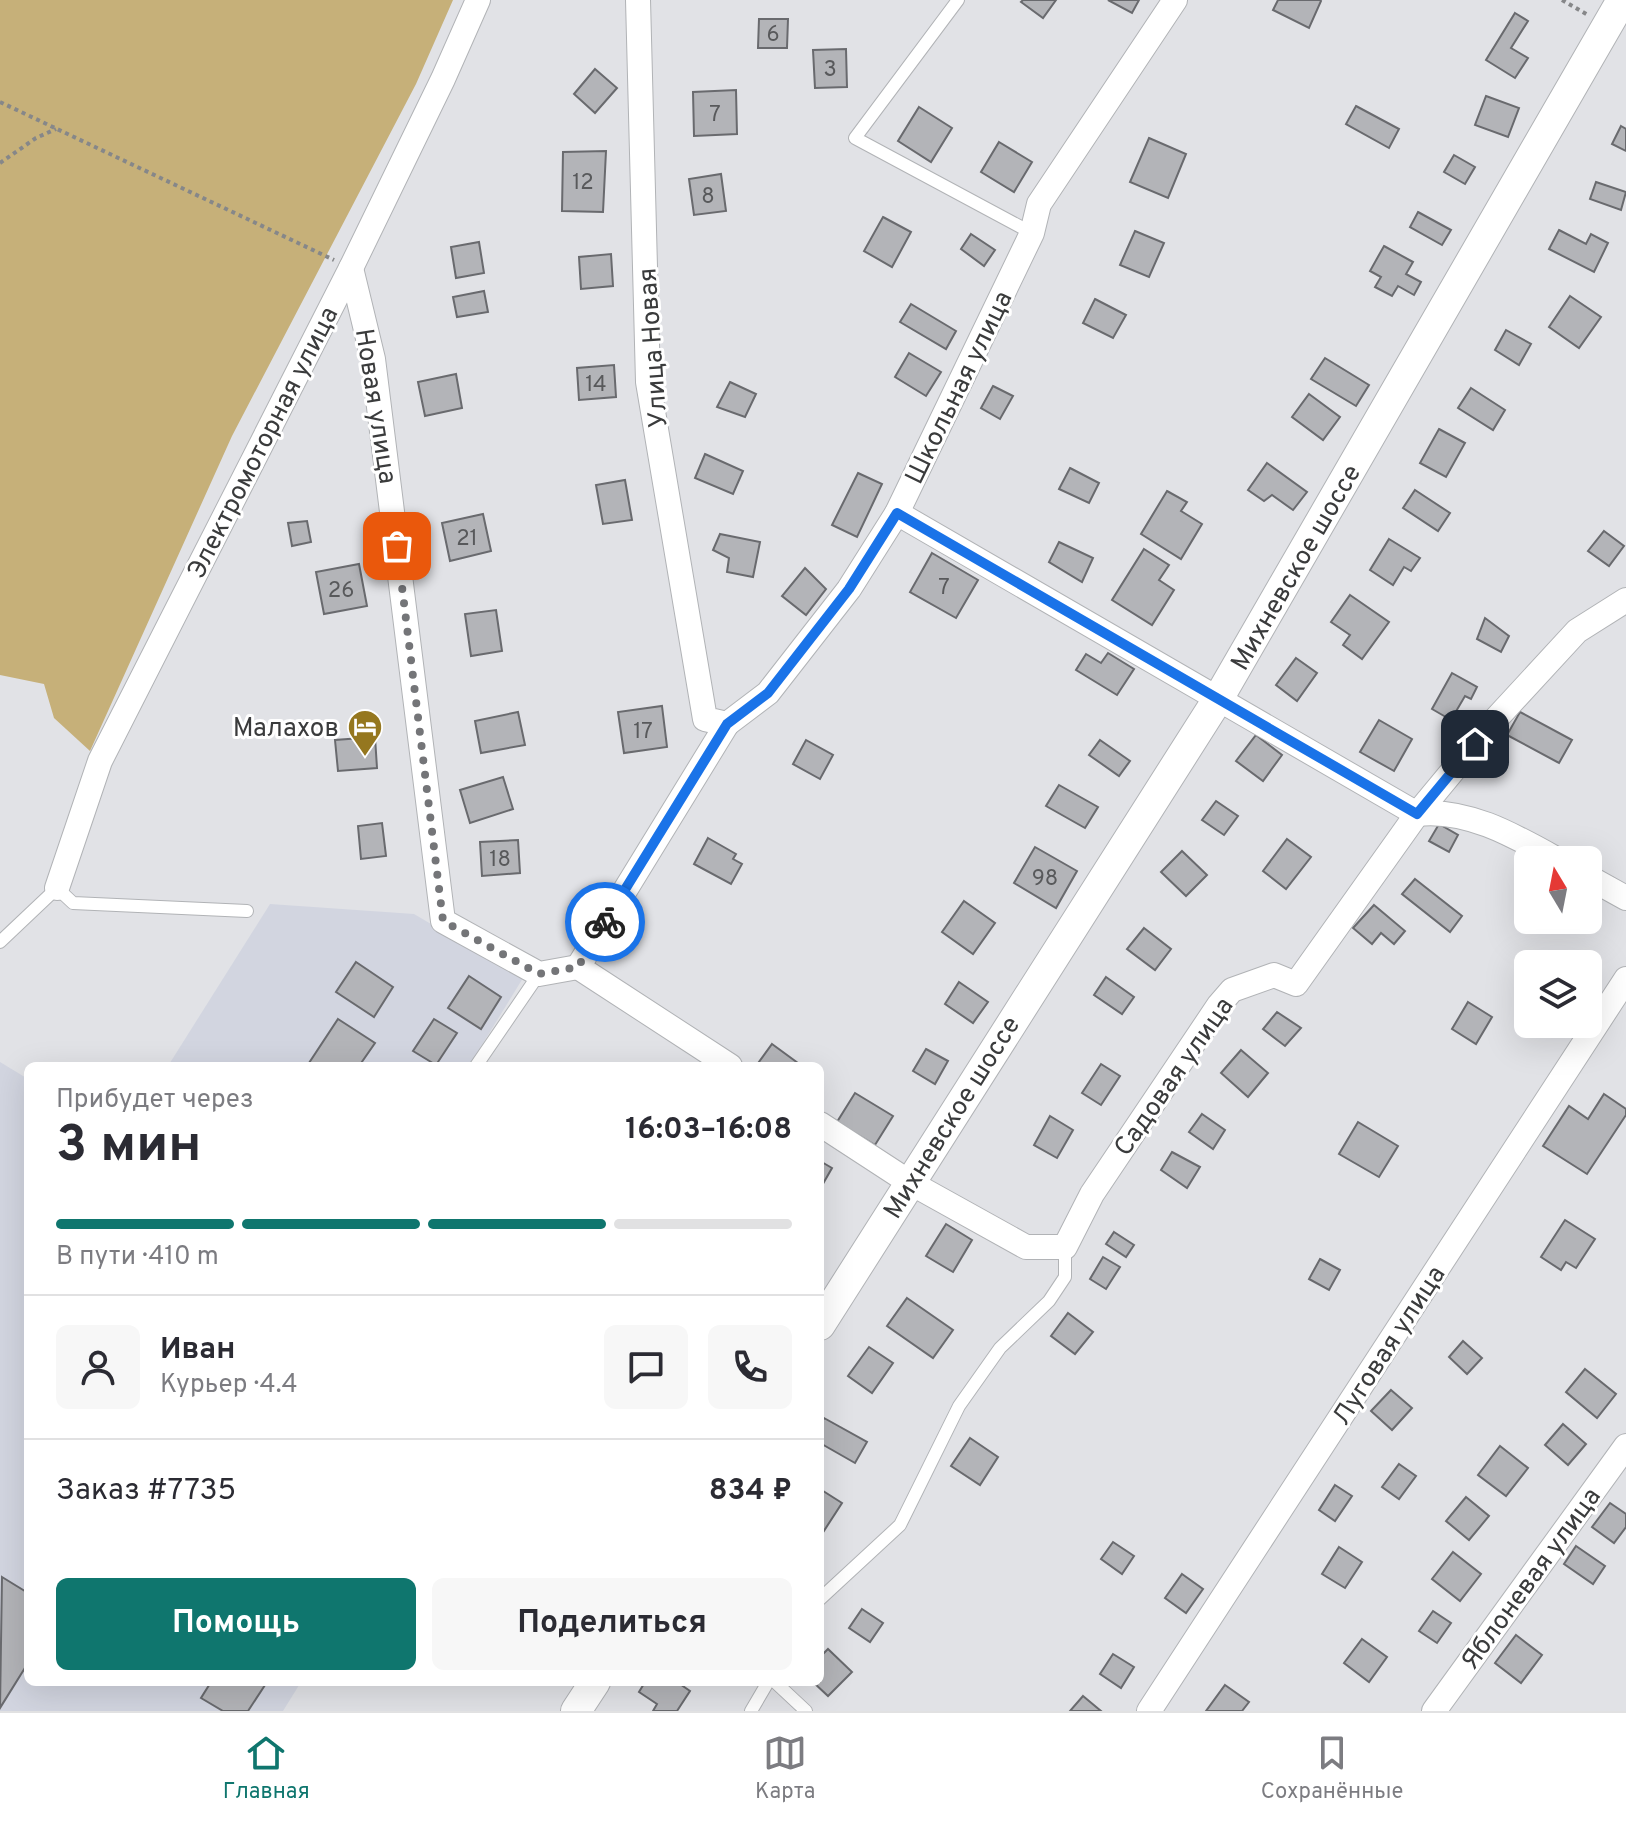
<!DOCTYPE html>
<html lang="ru">
<head>
<meta charset="utf-8">
<style>
  body { margin:0; font-family:Overpass,sans-serif; background:#f7f7f7; color:#2b2b33; height:100vh; display:flex; flex-direction:column; font-size:30px; white-space:nowrap }
  * { box-sizing:border-box; margin:0 }
  p { font-size:26px; color:#7c7c81 }
  .icon { flex:none; width:44px; height:44px; fill:none; stroke:currentColor; stroke-width:2; stroke-linecap:round; stroke-linejoin:round }
  .map { position:relative; flex:1; overflow:hidden }
  .side { position:absolute; left:24px; top:1062px; width:800px; height:624px; display:flex; flex-direction:column; background:#fff; border-radius:12px; box-shadow:0 8px 32px #0002 }
  .side>* { flex:none }
  .needle { width:52px; rotate:350deg }
  .tools { position:absolute; left:1514px; top:846px; display:grid; gap:16px }
  .tools a { display:grid; place-items:center; width:88px; height:88px; border-radius:12px; background:#fff; box-shadow:0 8px 32px #0002; font-size:40px }
  .pin { position:absolute; display:grid; place-items:center; width:68px; height:68px; color:#fff; margin:-34px; border-radius:16px; box-shadow:0 4px 12px #0006 }
  .courier { position:absolute; display:grid; place-items:center; width:80px; height:80px; margin:-40px; border:6px solid #1a73e8; border-radius:50%; background:#fff; color:#222; box-shadow:0 2px 10px #0007 }
  .headline em { font-style:normal; font-weight:700 }
  .headline div { display:flex; flex-direction:column-reverse }
  .headline { display:flex; align-items:center; justify-content:space-between; height:136px; padding:0 32px }
  h1 { font-size:52px; font-weight:700; line-height:60px }
  .bar { display:grid; grid-template-columns:repeat(4,1fr); gap:12px 8px; align-content:center; height:96px; padding:0 32px }
  .bar i { height:10px; border-radius:6px; background:#e1e1e2 }
  .bar .on { background:#0f766e }
  .bar p { grid-column:span 4 }
  .line { display:flex; align-items:center; gap:20px; padding:0 32px; border-top:2px solid #e1e1e2 }
  .line div { flex:1 }
  .round { display:grid; place-items:center; flex:none; width:84px; height:84px; border-radius:12px; background:#f7f7f7 }
  .button { display:flex; gap:16px; margin-top:auto; padding:16px 32px }
  .button a { flex:1; height:92px; border-radius:12px; background:#0f766e; color:#fff; font-size:32px; font-weight:700; line-height:92px; text-align:center }
  .button a+a { background:#f7f7f7; color:#2b2b33 }
  .menu { display:flex; justify-content:space-around; align-items:center; height:112px; border-top:2px solid #e1e1e2; background:#fff; font-size:22px; color:#7c7c81 }
  .menu a { display:grid; justify-items:center; gap:4px }
  .menu .on { color:#0f766e }
  .map>svg:first-child { display:block }
  .built { fill:#d2d5e0 }
  .green { fill:#c6b079 }
  .building { fill:#b3b4b8; stroke:#696a6e; stroke-width:2 }
  .lines { fill:none; stroke-linecap:round; stroke-linejoin:round }
  .service-casing { stroke:#b1b3b6; stroke-width:14 }
  .minor-casing { stroke:#b1b3b6; stroke-width:26 }
  .tertiary-casing { stroke:#b1b3b6; stroke-width:32 }
  .path { stroke:#868789; stroke-width:4; stroke-dasharray:4 4; stroke-linecap:butt }
  .service { stroke:#fff; stroke-width:12 }
  .minor { stroke:#fff; stroke-width:24 }
  .tertiary { stroke:#fff; stroke-width:30 }
  .done { stroke:#747578; stroke-width:8; stroke-dasharray:0 14.4 }
  .route { stroke:#1a73e8; stroke-width:10 }
  .labels { text-anchor:middle; stroke-width:6; stroke-linejoin:round; paint-order:stroke }
  .number-label { font-size:22px; fill:#58595b }
  .street-label { font-size:26px; fill:#3a3b3c; stroke:#fff }
  .poi-label { font-size:26px; fill:#3a3b3c; stroke:#fff; text-anchor:end }
</style>
</head>
<body>
<div class="map">
<svg width="1626" height="1711" viewBox="0 0 1626 1711">
  <rect width="100%" height="100%" fill="#e1e2e6"/>
  <g class="built">
    <path d="M270 904 414 914 523 978 469 1066H168Z"/>
    <path d="M0 1062 28 1079V1682H301L283 1711H0Z"/>
  </g>
  <path class="green" d="M0 0H453L416 84 232 436 90 751 54 718 44 684 0 675Z"/>
  <g class="building">
    <path d="M1023 0H1056L1043 18 1021 2Z"/>
    <path d="M1108 0H1139L1132 13Z"/>
    <path d="M1278 0H1320L1321 1 1309 28 1273 10Z"/>
    <path d="M1515 13 1528 21 1511 48 1528 58 1515 78 1486 60Z"/>
    <path d="M759 19H788L787 48H758Z"/>
    <path d="M846 49 847 87 815 88 813 50Z"/>
    <path d="M595 69 617 88 595 113 574 94Z"/>
    <path d="M736 90 737 134 694 136 693 92Z"/>
    <path d="M1486 96 1519 108 1508 137 1475 125Z"/>
    <path d="M1356 106 1399 129 1389 148 1346 124Z"/>
    <path d="M919 107 952 128 931 162 898 141Z"/>
    <path d="M1621 126 1626 129V151L1612 144Z"/>
    <path d="M1149 138 1186 154 1168 198 1130 182Z"/>
    <path d="M999 142 1032 162 1014 192 981 172Z"/>
    <path d="M606 151 603 212 562 211 563 152Z"/>
    <path d="M1454 155 1475 167 1465 184 1444 172Z"/>
    <path d="M721 174 726 211 694 215 689 179Z"/>
    <path d="M1596 182 1626 192 1621 210 1590 199Z"/>
    <path d="M1418 212 1451 230 1442 245 1410 227Z"/>
    <path d="M883 217 911 232 892 267 864 251Z"/>
    <path d="M1559 230 1586 244 1591 234 1608 243 1594 272 1549 249Z"/>
    <path d="M1135 231 1164 243 1149 277 1120 265Z"/>
    <path d="M971 234 995 250 984 266 961 249Z"/>
    <path d="M479 242 484 273 456 278 451 247Z"/>
    <path d="M1384 246 1413 262 1406 274 1421 282 1414 295 1398 286 1392 296 1375 287 1381 277 1370 271Z"/>
    <path d="M611 254 613 286 581 289 579 257Z"/>
    <path d="M484 291 488 312 457 317 453 297Z"/>
    <path d="M1570 296 1601 317 1579 348 1549 327Z"/>
    <path d="M1095 299 1126 315 1113 338 1083 323Z"/>
    <path d="M911 304 956 331 946 349 900 322Z"/>
    <path d="M1506 330 1531 344 1519 365 1495 350Z"/>
    <path d="M909 353 941 372 926 396 895 377Z"/>
    <path d="M1325 358 1369 385 1356 406 1311 379Z"/>
    <path d="M614 365 616 397 579 400 577 368Z"/>
    <path d="M456 374 462 408 425 416 418 382Z"/>
    <path d="M730 382 756 394 745 417 717 407Z"/>
    <path d="M993 386 1013 396 1000 419 981 408Z"/>
    <path d="M1471 388 1505 410 1493 430 1458 408Z"/>
    <path d="M1309 394 1340 417 1323 440 1292 417Z"/>
    <path d="M1439 429 1465 443 1446 477 1420 463Z"/>
    <path d="M705 454 743 471 733 494 695 478Z"/>
    <path d="M1267 463 1307 492 1293 510 1272 495 1264 501 1248 490Z"/>
    <path d="M1070 468 1099 483 1089 503 1059 489Z"/>
    <path d="M858 473 882 484 857 537 832 525Z"/>
    <path d="M625 480 632 520 603 524 596 485Z"/>
    <path d="M1415 490 1450 513 1438 531 1403 508Z"/>
    <path d="M1167 491 1187 502 1181 511 1202 524 1181 559 1141 534Z"/>
    <path d="M483 514 491 551 450 561 442 523Z"/>
    <path d="M307 521 311 542 292 546 288 523Z"/>
    <path d="M1604 531 1624 546 1609 566 1588 551Z"/>
    <path d="M720 534 760 542 753 577 727 572 729 558 713 550Z"/>
    <path d="M1389 539 1420 558 1411 571 1404 567 1393 585 1370 570Z"/>
    <path d="M1059 542 1093 558 1082 582 1049 562Z"/>
    <path d="M1144 549 1169 565 1159 580 1174 590 1152 625 1112 600Z"/>
    <path d="M932 553 978 580 956 618 910 592Z"/>
    <path d="M359 564 367 606 324 614 316 572Z"/>
    <path d="M805 568 826 589 806 615 782 596Z"/>
    <path d="M1350 595 1389 622 1362 659 1343 645 1350 635 1331 622Z"/>
    <path d="M496 610 502 651 471 656 465 614Z"/>
    <path d="M1485 618 1509 636 1501 652 1477 639Z"/>
    <path d="M1108 653 1134 669 1117 695 1076 670 1086 654 1101 663Z"/>
    <path d="M1296 658 1317 673 1297 701 1276 685Z"/>
    <path d="M1452 673 1477 687 1471 699 1465 696 1451 720 1432 709Z"/>
    <path d="M662 706 667 747 624 753 618 712Z"/>
    <path d="M518 712 525 745 481 753 475 721Z"/>
    <path d="M1520 712 1572 740 1559 763 1507 735Z"/>
    <path d="M1379 720 1412 739 1394 771 1360 752Z"/>
    <path d="M1256 735 1282 755 1263 781 1236 761Z"/>
    <path d="M375 737 377 768 338 771 335 740Z"/>
    <path d="M806 740 833 755 820 779 793 764Z"/>
    <path d="M1100 740 1130 761 1119 776 1089 755Z"/>
    <path d="M503 777 513 809 470 823 460 790Z"/>
    <path d="M1059 785 1098 807 1085 828 1046 806Z"/>
    <path d="M1216 801 1238 816 1224 835 1202 820Z"/>
    <path d="M382 823 386 856 361 859 358 826Z"/>
    <path d="M1439 824 1458 835 1449 852 1429 841Z"/>
    <path d="M708 838 736 854 733 859 742 864 731 884 694 864Z"/>
    <path d="M1287 839 1311 857 1286 889 1263 871Z"/>
    <path d="M518 840 520 873 482 876 480 842Z"/>
    <path d="M1035 847 1077 871 1056 908 1014 883Z"/>
    <path d="M1182 851 1207 875 1186 896 1161 872Z"/>
    <path d="M1415 879 1462 916 1450 932 1402 894Z"/>
    <path d="M964 901 995 923 973 954 942 932Z"/>
    <path d="M1374 905 1405 931 1394 944 1381 933 1372 944 1353 928Z"/>
    <path d="M1144 928 1171 949 1155 970 1127 949Z"/>
    <path d="M356 962 393 987 374 1017 336 992Z"/>
    <path d="M469 976 501 997 481 1029 448 1008Z"/>
    <path d="M1106 977 1134 997 1122 1014 1094 995Z"/>
    <path d="M959 982 988 1002 973 1023 945 1004Z"/>
    <path d="M1468 1002 1492 1017 1476 1044 1452 1029Z"/>
    <path d="M1277 1012 1301 1028 1285 1046 1263 1029Z"/>
    <path d="M338 1019 375 1043 359 1066H307Z"/>
    <path d="M434 1019 457 1033 436 1065 413 1051Z"/>
    <path d="M772 1044 802 1066H756Z"/>
    <path d="M926 1049 948 1061 935 1084 913 1071Z"/>
    <path d="M1241 1050 1268 1073 1248 1097 1221 1073Z"/>
    <path d="M1101 1064 1120 1076 1101 1105 1082 1093Z"/>
    <path d="M855 1093 893 1116 875 1145 837 1122Z"/>
    <path d="M1604 1094 1626 1109V1115L1587 1174 1543 1146 1569 1106 1588 1119Z"/>
    <path d="M1202 1114 1225 1130 1213 1149 1189 1132Z"/>
    <path d="M1050 1116 1073 1130 1057 1158 1034 1145Z"/>
    <path d="M1358 1122 1398 1146 1379 1177 1339 1154Z"/>
    <path d="M1172 1152 1200 1167 1187 1188 1161 1170Z"/>
    <path d="M820 1161 832 1168 820 1189Z"/>
    <path d="M1565 1220 1595 1239 1576 1268 1566 1262 1561 1270 1541 1257Z"/>
    <path d="M946 1224 972 1240 953 1272 926 1256Z"/>
    <path d="M1114 1232 1134 1245 1126 1257 1106 1244Z"/>
    <path d="M1103 1257 1120 1267 1106 1289 1090 1279Z"/>
    <path d="M1320 1259 1340 1270 1329 1290 1309 1279Z"/>
    <path d="M907 1298 953 1330 933 1358 887 1326Z"/>
    <path d="M1068 1313 1093 1332 1075 1354 1051 1336Z"/>
    <path d="M1463 1341 1482 1358 1467 1374 1449 1357Z"/>
    <path d="M869 1347 893 1363 872 1393 848 1376Z"/>
    <path d="M1585 1369 1616 1394 1597 1418 1566 1392Z"/>
    <path d="M1391 1390 1412 1408 1392 1430 1371 1411Z"/>
    <path d="M824 1418 867 1442 855 1463 820 1443V1426Z"/>
    <path d="M1563 1424 1586 1444 1568 1465 1545 1445Z"/>
    <path d="M970 1438 998 1457 980 1485 951 1466Z"/>
    <path d="M1500 1446 1528 1468 1506 1496 1478 1475Z"/>
    <path d="M1399 1464 1416 1476 1399 1499 1382 1487Z"/>
    <path d="M1335 1485 1352 1496 1335 1521 1319 1510Z"/>
    <path d="M820 1489 842 1503 820 1537Z"/>
    <path d="M1466 1497 1489 1516 1469 1540 1446 1521Z"/>
    <path d="M1610 1503 1626 1514V1527L1614 1543 1592 1527Z"/>
    <path d="M1113 1542 1134 1556 1122 1574 1101 1559Z"/>
    <path d="M1576 1546 1605 1566 1593 1584 1564 1564Z"/>
    <path d="M1339 1547 1362 1562 1345 1588 1322 1574Z"/>
    <path d="M1453 1552 1481 1574 1460 1601 1432 1579Z"/>
    <path d="M1182 1574 1203 1589 1186 1613 1165 1598Z"/>
    <path d="M2 1577 28 1593V1663L0 1708Z"/>
    <path d="M862 1609 883 1623 870 1642 849 1628Z"/>
    <path d="M1433 1611 1451 1623 1437 1643 1419 1631Z"/>
    <path d="M1516 1635 1542 1655 1521 1683 1495 1663Z"/>
    <path d="M1362 1639 1387 1657 1369 1682 1344 1663Z"/>
    <path d="M828 1649 852 1672 828 1696 813 1682H820V1657Z"/>
    <path d="M1113 1654 1134 1667 1121 1688 1100 1674Z"/>
    <path d="M211 1682H267L248 1711H223L201 1698Z"/>
    <path d="M645 1682H677L690 1691 677 1711H653L657 1704 639 1692Z"/>
    <path d="M1225 1685 1249 1702 1242 1711H1206Z"/>
    <path d="M1083 1696 1101 1711H1070Z"/>
  </g>
  <g class="lines">
    <defs>
      <g id="service">
        <path d="M958 0 855 138 1032 233"/>
        <path d="M0 942 57 888 73 903 247 911"/>
        <path d="M476 1066 539 974"/>
        <path d="M820 1599 900 1525 959 1406 1000 1348 1049 1301 1065 1277V1247"/>
        <path d="M775 1682 806 1711"/>
        <path d="M751 1711 768 1682"/>
      </g>
      <g id="minor">
        <path d="M638 0 648 382 705 719 727 724"/>
        <path d="M351 268 373 359 443 921 539 974 578 967"/>
        <path d="M897 513 1417 814C1467 808 1515 836 1558 860"/>
        <path d="M1588 877 1626 898"/>
        <path d="M57 888 100 761 351 268 443 79 478 0"/>
        <path d="M578 967 727 724 768 693 849 589 897 513 1032 233 1039 204 1175 0"/>
        <path d="M578 967 730 1066"/>
        <path d="M820 1124 909 1182 1026 1247H1065L1092 1194 1219 1005 1232 990 1274 975 1296 984 1417 814 1494 721 1577 631 1626 600"/>
        <path d="M1149 1711 1626 979"/>
        <path d="M1434 1711 1626 1446"/>
      </g>
      <g id="tertiary">
        <path d="M820 1325 1218 699 1622 0"/>
        <path d="M576 1711 595 1682"/>
      </g>
    </defs>
    <use href="#service" class="service-casing"/>
    <use href="#minor" class="minor-casing"/>
    <use href="#tertiary" class="tertiary-casing"/>
    <g class="path">
      <path d="M1562 0 1588 15"/>
      <path d="M0 102 334 260"/>
      <path d="M0 163 36 138 56 129"/>
    </g>
    <use href="#service" class="service"/>
    <use href="#minor" class="minor"/>
    <use href="#tertiary" class="tertiary"/>
  </g>
  <g class="lines">
    <path class="done" d="M397 546 443 921 539 974 578 967 605 922"/>
    <path class="route" d="M605 922 727 724 768 693 849 589 897 513 1417 814 1475 744"/>
  </g>
  <defs>
    <symbol id="hotel-pin" viewBox="-11 -11 22 30"><path d="M0 17L-7.5 6A9.5 9.5 0 1 1 7.5 6Z" fill="#95771f" stroke="#fff"/><path d="M-6-4.5h1.5V1H6V5H4.5V3h-9V5H-6ZM-4 0a1.8 1.8 0 1 1 3.6 0ZM.5 0V-2.5h3Q6-2.5 6 0Z" fill="#fff"/></symbol>
  </defs>
  <g fill-rule="evenodd">
    <use href="#hotel-pin" x="345" y="707" width="40" height="54"/>
  </g>
  <g class="labels">
    <g class="number-label">
      <text x="773" y="41">6</text>
      <text x="830" y="76">3</text>
      <text x="715" y="121">7</text>
      <text x="583" y="189">12</text>
      <text x="708" y="203">8</text>
      <text x="596" y="391">14</text>
      <text x="467" y="545">21</text>
      <text x="944" y="594">7</text>
      <text x="341" y="597">26</text>
      <text x="643" y="738">17</text>
      <text x="500" y="866">18</text>
      <text x="1045" y="885">98</text>
    </g>
    <g class="street-label">
      <text transform="translate(652 348) rotate(-94)" y="9">Улица Новая</text>
      <text transform="translate(958 387) rotate(-64)" y="9">Школьная улица</text>
      <text transform="translate(377 406) rotate(81)" y="9">Новая улица</text>
      <text transform="translate(262 442) rotate(-63)" y="9">Электромоторная улица</text>
      <text transform="translate(1295 567) rotate(-60)" y="9">Михневское шоссе</text>
      <text transform="translate(1173 1076) rotate(-55)" y="9">Садовая улица</text>
      <text transform="translate(951 1117) rotate(-58)" y="9">Михневское шоссе</text>
      <text transform="translate(1388 1345) rotate(-57)" y="9">Луговая улица</text>
      <text transform="translate(1530 1578) rotate(-54)" y="9">Яблоневая улица</text>
    </g>
    <g class="poi-label">
      <text x="339" y="736">Малахов</text>
    </g>
  </g>
</svg>
<div class="tools">
<a><svg class="needle" viewBox="-14 -14 28 28"><path d="M0-13l5 13h-10z" fill="#e53935"/><path d="M0 13l5-13h-10z" fill="#7c7c81"/></svg></a>
<a><svg class="icon" aria-label="layers" viewBox="0 0 24 24"><path d="M12 4l9 5-9 5-9-5zM3 14l9 5 9-5"/></svg></a>
</div>
<div class="pin" style="left:397px;top:546px;background:#ea580c"><svg class="icon" aria-label="bag" viewBox="0 0 24 24"><path d="M5 8h14l-1 12H6zM9 8a3 3 0 0 1 6 0"/></svg></div>
<div class="pin" style="left:1475px;top:744px;background:#1f2937"><svg class="icon" aria-label="home" viewBox="0 0 24 24"><path d="M3 11l9-7 9 7M6 9v11h12V9"/></svg></div>
<div class="courier" style="left:605px;top:922px"><svg class="icon" aria-label="bike" viewBox="0 0 24 24"><circle cx="6" cy="16" r="4"/><circle cx="18" cy="16" r="4"/><path d="M6 16l4-8h5l3 8M10 8l3 8H6M13 5h3"/></svg></div>
<section class="side">
<div class="headline"><div><h1>3 мин</h1><p>Прибудет через</p></div><em>16:03–16:08</em></div>
<div class="bar"><i class="on"></i><i class="on"></i><i class="on"></i><i></i><p>В пути · 410 m</p></div>
<div class="line" style="height:144px"><a class="round"><svg class="icon" aria-label="person" viewBox="0 0 24 24"><circle cx="12" cy="8" r="4"/><path d="M4 21q1-7 8-7t8 7"/></svg></a><div><b>Иван</b><p>Курьер · 4.4</p></div><a class="round"><svg class="icon" aria-label="chat" viewBox="0 0 24 24"><path d="M4 5h16v11H9l-5 4z"/></svg></a><a class="round"><svg class="icon" aria-label="phone" viewBox="0 0 24 24"><path d="M5 4h4l2 5-3 2q2 4 5 5l2-3 5 2v4C11 20 4 13 5 4z"/></svg></a></div>
<div class="line" style="height:104px"><div>Заказ #7735</div><b>834 ₽</b></div>
<div class="button"><a>Помощь</a><a>Поделиться</a></div>
</section>
</div>
<nav class="menu">
<a class="on"><svg class="icon" aria-label="home" viewBox="0 0 24 24"><path d="M3 11l9-7 9 7M6 9v11h12V9"/></svg>Главная</a>
<a><svg class="icon" aria-label="map" viewBox="0 0 24 24"><path d="M3 6l6-2 6 2 6-2v14l-6 2-6-2-6 2zM9 4v14M15 6v14"/></svg>Карта</a>
<a><svg class="icon" aria-label="saved" viewBox="0 0 24 24"><path d="M7 4h10v16l-5-4-5 4z"/></svg>Сохранённые</a>
</nav>
</body>
</html>
